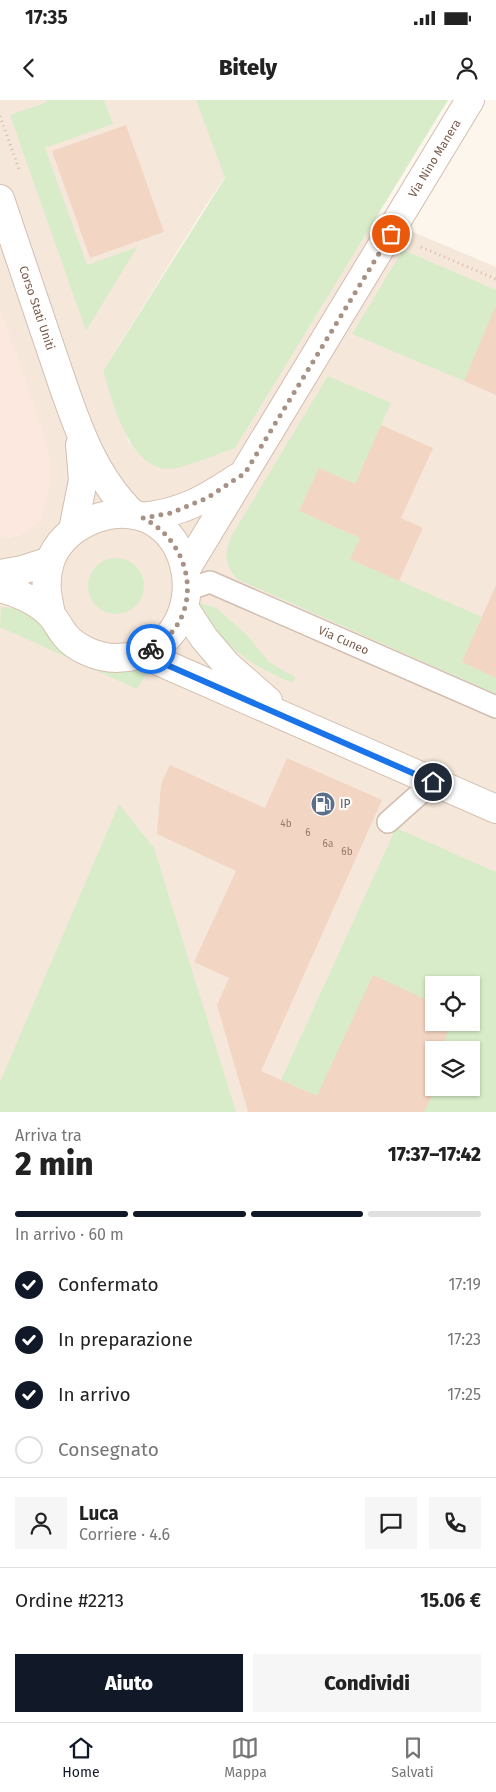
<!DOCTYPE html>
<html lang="it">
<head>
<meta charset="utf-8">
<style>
  body { margin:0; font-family:"Fira Sans",sans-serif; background:#f6f6f6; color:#222; height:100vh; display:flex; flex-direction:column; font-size:19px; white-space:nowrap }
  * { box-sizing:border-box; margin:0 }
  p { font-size:16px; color:#767676 }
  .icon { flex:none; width:28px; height:28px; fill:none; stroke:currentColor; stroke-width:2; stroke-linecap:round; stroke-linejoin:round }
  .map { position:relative; height:1012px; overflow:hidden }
  .drawer { display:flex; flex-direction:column; background:#fff; flex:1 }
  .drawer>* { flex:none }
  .controls { position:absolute; left:425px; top:876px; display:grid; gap:10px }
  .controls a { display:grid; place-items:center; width:55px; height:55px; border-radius:0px; background:#fff; box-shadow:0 1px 4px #0004; font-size:25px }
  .pin { position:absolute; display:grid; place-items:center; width:42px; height:42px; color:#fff; margin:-21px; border:2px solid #fff; border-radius:50%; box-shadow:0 1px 5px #0007 }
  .courier { position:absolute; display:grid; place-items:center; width:50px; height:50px; margin:-25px; border:4px solid #1a73e8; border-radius:50%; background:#fff; color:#222; box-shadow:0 1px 6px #0007 }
  .overview em { font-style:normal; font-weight:800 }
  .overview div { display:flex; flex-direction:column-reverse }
  .overview { display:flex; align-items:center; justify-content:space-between; height:85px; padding:0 15px }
  h1 { font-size:32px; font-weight:800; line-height:38px }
  .bar { display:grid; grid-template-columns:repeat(4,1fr); gap:8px 5px; align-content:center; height:60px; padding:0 15px }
  .bar i { height:6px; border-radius:4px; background:#e0e0e0 }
  .bar .active { background:#111827 }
  .bar p { grid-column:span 4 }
  .line { display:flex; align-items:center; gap:12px; padding:0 15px; border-top:1px solid #e0e0e0 }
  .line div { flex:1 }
  .round { display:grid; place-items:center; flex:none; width:52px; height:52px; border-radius:0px; background:#f6f6f6 }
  ol { padding:0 15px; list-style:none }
  li { display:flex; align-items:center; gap:15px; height:55px }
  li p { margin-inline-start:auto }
  li .icon { padding:5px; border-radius:50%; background:#111827; color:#fff; stroke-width:4 }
  li:last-child { color:#767676 }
  li i { width:28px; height:28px; border:2px solid #e0e0e0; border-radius:50% }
  .primary-button { display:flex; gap:10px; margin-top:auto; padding:10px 15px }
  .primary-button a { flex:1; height:58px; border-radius:0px; background:#111827; color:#fff; font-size:20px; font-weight:800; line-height:58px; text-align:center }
  .primary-button a+a { background:#f6f6f6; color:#222 }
  .status { display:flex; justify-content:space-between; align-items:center; height:35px; padding:0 25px; background:#fff; direction:ltr }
  .status svg { height:14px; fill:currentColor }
  header { display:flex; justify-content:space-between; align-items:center; height:65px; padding:0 15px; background:#fff; font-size:22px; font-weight:800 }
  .menu { display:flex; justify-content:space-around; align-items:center; height:70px; border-top:1px solid #e0e0e0; background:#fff; font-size:14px; color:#767676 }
  .menu a { display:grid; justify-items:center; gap:2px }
  .menu .active { color:#111827 }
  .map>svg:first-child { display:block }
  .residential { fill:#f5e8da; fill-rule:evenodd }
  .commercial { fill:#fde8e0 }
  .green { fill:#d8ecc9; fill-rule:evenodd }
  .building { fill:#f3d5c3 }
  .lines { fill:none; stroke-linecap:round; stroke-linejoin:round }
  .service-casing { stroke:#d1beb0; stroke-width:24 }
  .minor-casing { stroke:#d1beb0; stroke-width:30 }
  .secondary-casing { stroke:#d6c0b0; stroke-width:30 }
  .path { stroke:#d9b8a5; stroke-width:3; stroke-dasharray:1 4; stroke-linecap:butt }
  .service { stroke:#fff; stroke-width:21 }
  .minor { stroke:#fff; stroke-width:28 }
  .secondary { stroke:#fff; stroke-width:28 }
  .done { stroke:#a89285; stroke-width:5; stroke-dasharray:0 9 }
  .route { stroke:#1a73e8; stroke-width:6 }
  .labels { text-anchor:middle; stroke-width:4.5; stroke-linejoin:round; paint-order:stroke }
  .number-label { font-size:10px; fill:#987a6a }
  .street-label { font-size:12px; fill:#7a5c4d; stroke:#fffaf3 }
  .service-label { font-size:12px; fill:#4e5e75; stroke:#fffaf3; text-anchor:start }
</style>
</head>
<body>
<div class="status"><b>17:35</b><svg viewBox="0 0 49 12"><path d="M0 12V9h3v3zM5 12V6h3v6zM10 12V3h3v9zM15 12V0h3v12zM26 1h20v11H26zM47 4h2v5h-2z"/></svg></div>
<header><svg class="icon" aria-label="back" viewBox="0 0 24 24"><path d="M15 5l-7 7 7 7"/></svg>Bitely<svg class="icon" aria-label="person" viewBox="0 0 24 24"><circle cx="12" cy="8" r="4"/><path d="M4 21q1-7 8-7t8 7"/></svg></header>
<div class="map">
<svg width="496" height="1012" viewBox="0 0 496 1012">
  <rect width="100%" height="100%" fill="#fdf6ec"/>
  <path class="residential" d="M0 0H276L201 113 103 271 129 343 235 347 370 127 413 132 496 167V1012H0V438L20 435 0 267ZM434 885H471V922H434ZM434 950H471V988H434Z"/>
  <path class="commercial" d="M0 208 47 343 51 372 48 395 39 421 20 435 0 438Z"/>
  <g class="green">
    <path d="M46 0H104L113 24 45 48 87 165 137 147 86 231 10 15 47 2Z"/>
    <path d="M196 0H448L235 348C216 354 196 364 176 368 131 377 113 303 103 271L225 78Z"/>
    <path d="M403 150 496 190V230L487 226 464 281 352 234Z"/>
    <path d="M328 276 391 303 355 384 319 368 299 411 360 438 350 459 482 517 462 562 496 578V594L237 479C224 464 224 453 232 435Z"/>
    <circle cx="116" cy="486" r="28"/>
    <path d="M192 500 216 508 246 534 269 562 295 577 293 583C245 564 221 542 192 500Z"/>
    <path d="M1 507 28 510 148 571 137 589 0 527Z"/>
    <path d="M119 704 154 748 236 1012H0V982Z"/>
    <path d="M396 728 496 772V1012H353L281 980ZM434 885H471V922H434ZM434 950H471V988H434Z"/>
  </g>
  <g class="building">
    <path d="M126 25 164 132 90 158 52 51Z"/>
    <path d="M496 205V295L464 281Z"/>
    <path d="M381 325 433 348 401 418 423 428 399 481 350 459 360 438 299 411 319 368 355 384Z"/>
    <path d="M496 485V578L462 562Z"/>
    <path d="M287 658 382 700 261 971 317 996 373 875 434 903V922H452L441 949 443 950H434V988H436L424 1012H248L217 905 229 878 194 862 236 771 157 734 161 684 170 665 265 708Z"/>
  </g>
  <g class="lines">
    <defs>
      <g id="service">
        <path id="s1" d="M189 489 210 482 496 607"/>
        <path d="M388 722 433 682"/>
      </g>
      <g id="minor">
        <path id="s2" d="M0 99C16 147 33 196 49 244 70 304 87 371 134 415"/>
        <path d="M143 417C183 412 204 400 237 378"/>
        <path d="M73 430 83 380 80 345"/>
        <path id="s3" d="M186 469 470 0"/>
      </g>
      <g id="secondary">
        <path d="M0 474 22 470 50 461"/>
        <path d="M0 488C18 493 36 500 50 514 56 520 60 529 65 535 76 549 99 558 116 558 140 558 167 545 178 522 197 486 185 433 143 417 109 405 61 427 50 462 44 481 47 496 51 514"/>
        <path d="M185 509 204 538 227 565 268 601"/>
        <path d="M142 554 496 709"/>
      </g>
    </defs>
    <use href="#service" class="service-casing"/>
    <use href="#minor" class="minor-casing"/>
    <use href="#secondary" class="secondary-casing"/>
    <g class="path">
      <path d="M0 16 20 72"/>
      <path d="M421 147 496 179"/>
    </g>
    <use href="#service" class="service"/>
    <use href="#minor" class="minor"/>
    <use href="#secondary" class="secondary"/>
  </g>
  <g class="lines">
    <path class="done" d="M151 549C206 519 195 444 143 418L171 413 207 398 245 373 391 134"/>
    <path class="route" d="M151 549 142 554 433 682"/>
  </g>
  <defs>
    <symbol id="fuel-disc" viewBox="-11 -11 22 22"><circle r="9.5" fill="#5c6f8a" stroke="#fffaf3"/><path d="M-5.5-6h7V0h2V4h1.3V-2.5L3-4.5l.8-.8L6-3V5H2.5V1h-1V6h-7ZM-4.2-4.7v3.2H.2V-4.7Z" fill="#fff"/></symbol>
  </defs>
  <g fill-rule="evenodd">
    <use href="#fuel-disc" x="309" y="690" width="28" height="28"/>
  </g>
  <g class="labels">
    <g class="number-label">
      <text x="286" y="727">4b</text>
      <text x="308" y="736">6</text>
      <text x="328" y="747">6a</text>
      <text x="347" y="755">6b</text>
    </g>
    <g class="street-label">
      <text dy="4" stroke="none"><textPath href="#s3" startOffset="480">Via Nino Manera</textPath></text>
      <text dy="4" stroke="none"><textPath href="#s2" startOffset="115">Corso Stati Uniti</textPath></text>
      <text dy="4" stroke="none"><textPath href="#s1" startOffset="168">Via Cuneo</textPath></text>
    </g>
    <g class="service-label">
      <text x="340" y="708">IP</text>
    </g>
  </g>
</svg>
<div class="controls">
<a><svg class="icon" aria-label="locate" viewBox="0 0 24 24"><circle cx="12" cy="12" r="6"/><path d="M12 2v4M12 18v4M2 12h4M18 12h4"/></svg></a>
<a><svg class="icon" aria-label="layers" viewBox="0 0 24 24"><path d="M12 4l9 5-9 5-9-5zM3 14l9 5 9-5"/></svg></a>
</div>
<div class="pin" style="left:391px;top:134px;background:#ea580c"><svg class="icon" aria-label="bag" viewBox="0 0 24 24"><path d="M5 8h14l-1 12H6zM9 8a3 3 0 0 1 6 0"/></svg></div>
<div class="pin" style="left:433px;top:682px;background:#1f2937"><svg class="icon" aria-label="home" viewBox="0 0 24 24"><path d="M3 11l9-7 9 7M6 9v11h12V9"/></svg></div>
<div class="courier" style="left:151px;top:549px"><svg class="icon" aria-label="bike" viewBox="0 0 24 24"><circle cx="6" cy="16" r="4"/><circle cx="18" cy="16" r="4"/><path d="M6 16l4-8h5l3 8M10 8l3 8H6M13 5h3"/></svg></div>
</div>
<section class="drawer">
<div class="overview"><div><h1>2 min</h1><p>Arriva tra</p></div><em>17:37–17:42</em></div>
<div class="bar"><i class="active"></i><i class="active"></i><i class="active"></i><i></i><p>In arrivo · 60 m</p></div>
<ol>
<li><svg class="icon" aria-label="check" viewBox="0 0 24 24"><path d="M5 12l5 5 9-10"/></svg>Confermato<p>17:19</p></li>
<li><svg class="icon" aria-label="check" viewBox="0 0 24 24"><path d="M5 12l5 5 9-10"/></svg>In preparazione<p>17:23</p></li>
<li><svg class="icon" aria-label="check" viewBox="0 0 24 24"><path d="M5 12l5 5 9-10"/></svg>In arrivo<p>17:25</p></li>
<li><i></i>Consegnato</li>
</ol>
<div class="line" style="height:90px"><a class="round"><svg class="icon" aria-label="person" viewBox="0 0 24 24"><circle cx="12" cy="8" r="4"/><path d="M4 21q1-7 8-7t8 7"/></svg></a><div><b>Luca</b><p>Corriere · 4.6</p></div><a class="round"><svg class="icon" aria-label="chat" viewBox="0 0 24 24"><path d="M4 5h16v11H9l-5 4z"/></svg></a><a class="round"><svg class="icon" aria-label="phone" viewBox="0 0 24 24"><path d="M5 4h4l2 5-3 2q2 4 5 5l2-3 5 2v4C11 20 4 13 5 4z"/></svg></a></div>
<div class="line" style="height:65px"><div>Ordine #2213</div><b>15.06 €</b></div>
<div class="primary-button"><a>Aiuto</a><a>Condividi</a></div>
</section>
<nav class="menu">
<a class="active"><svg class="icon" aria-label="home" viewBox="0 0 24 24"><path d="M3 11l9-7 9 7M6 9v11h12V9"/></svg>Home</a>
<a><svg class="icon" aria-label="map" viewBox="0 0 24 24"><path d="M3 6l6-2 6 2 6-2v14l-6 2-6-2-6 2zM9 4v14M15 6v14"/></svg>Mappa</a>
<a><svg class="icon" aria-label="saved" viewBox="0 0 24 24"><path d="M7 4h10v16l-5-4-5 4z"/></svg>Salvati</a>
</nav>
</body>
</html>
